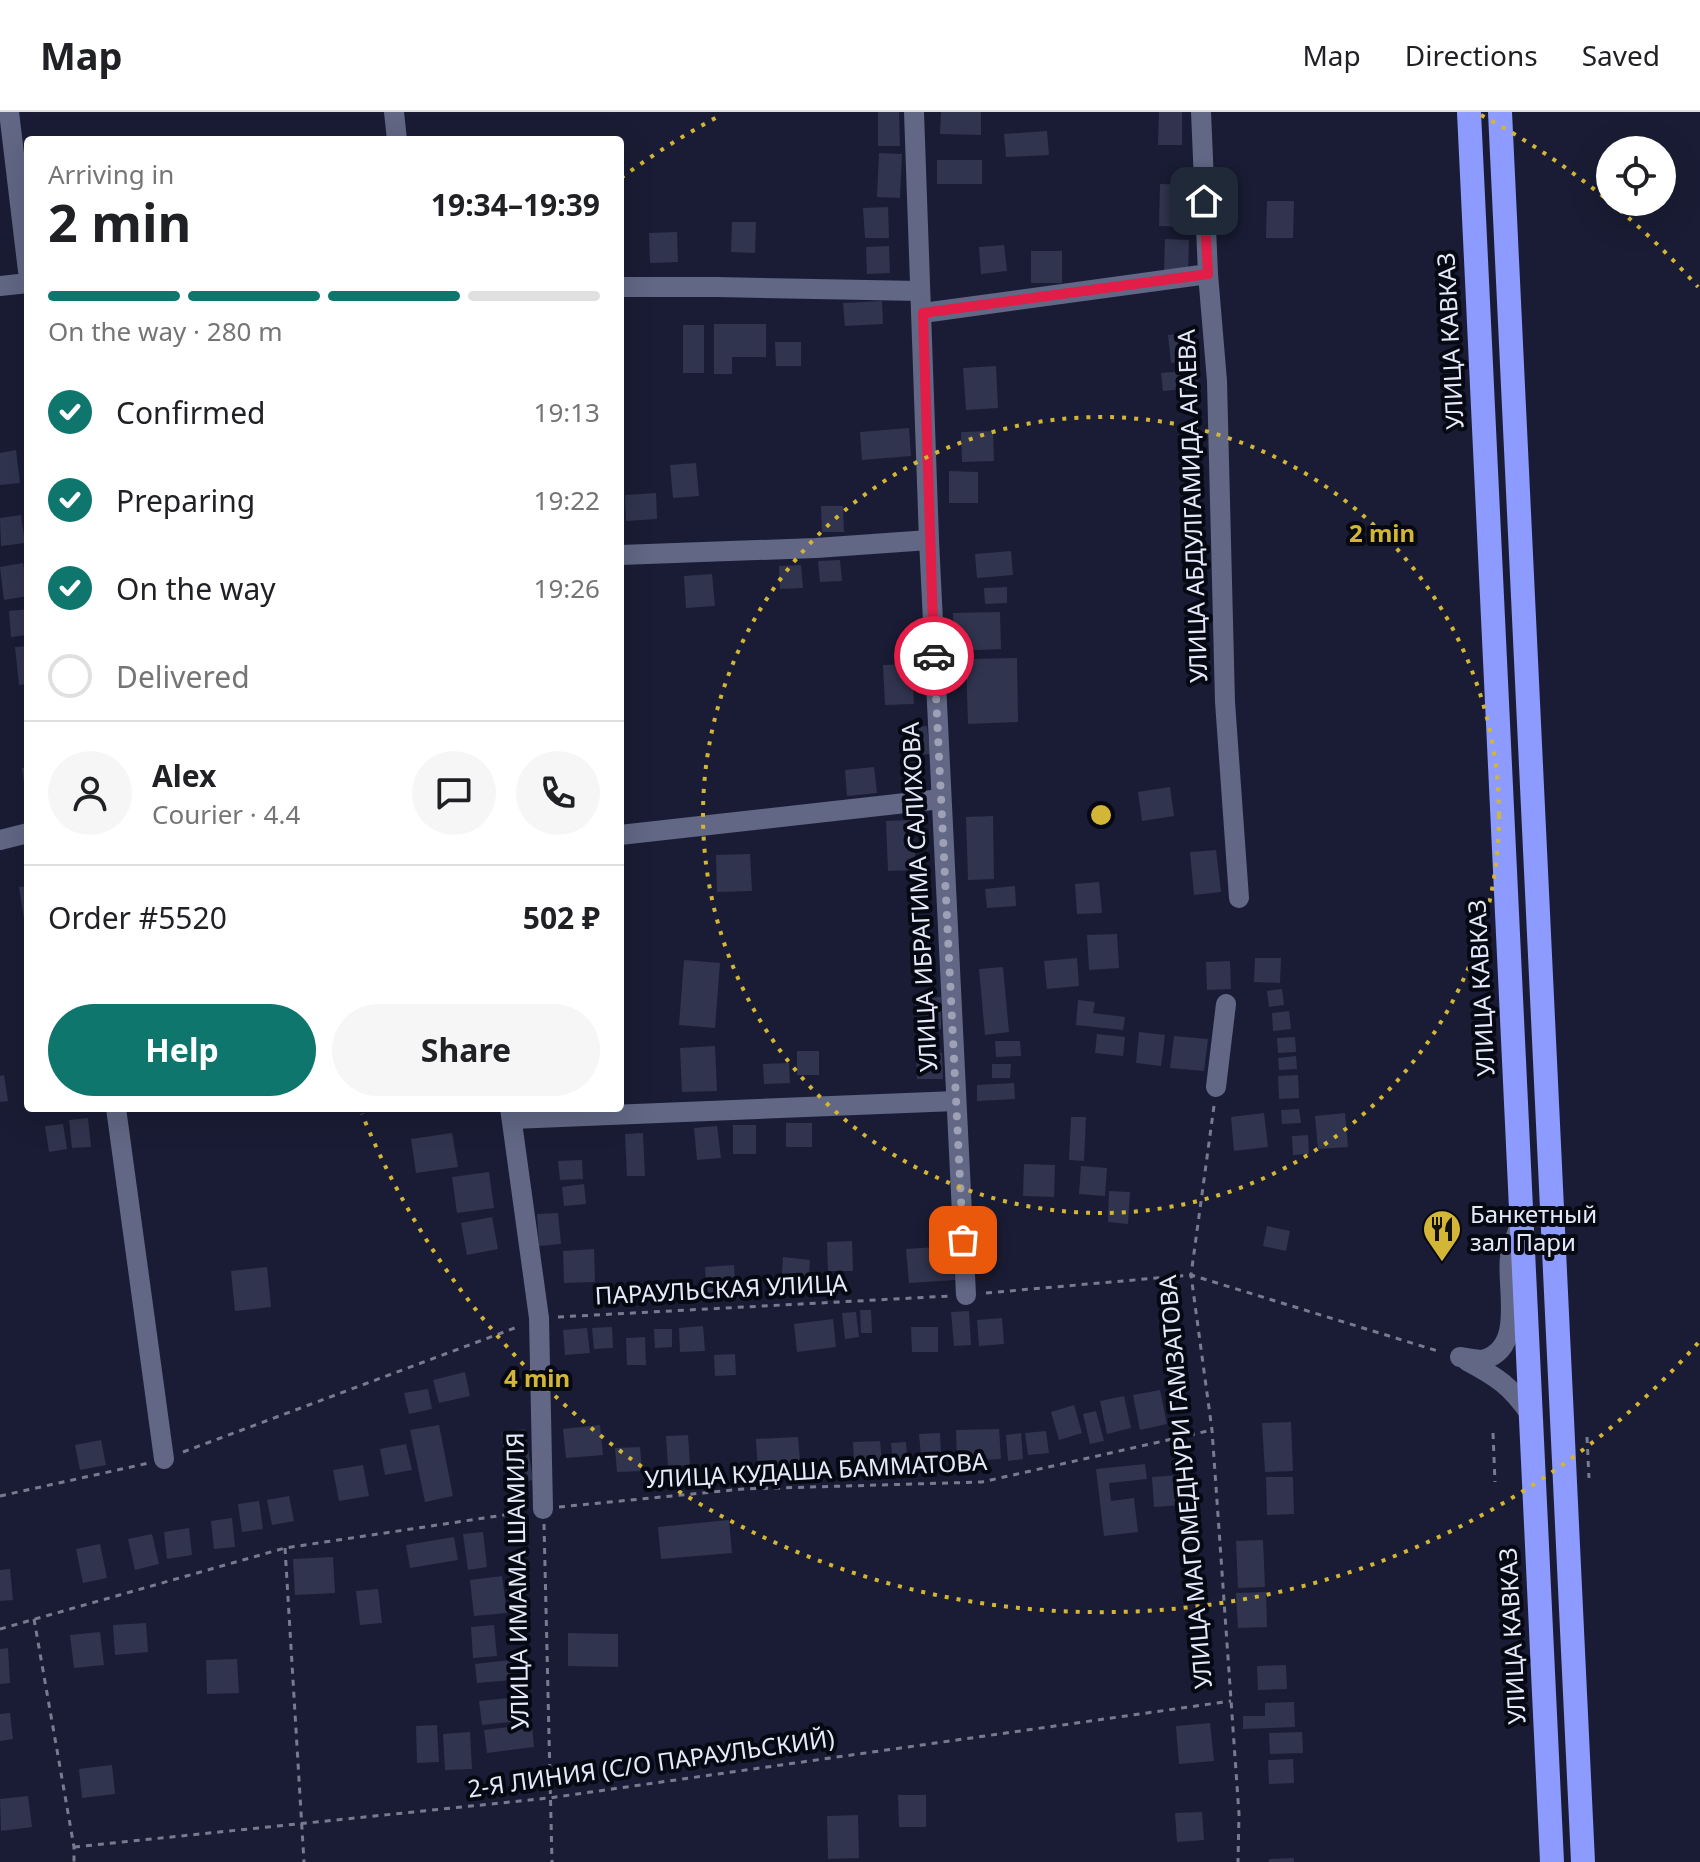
<!DOCTYPE html>
<html lang="en">
<head>
<meta charset="utf-8">
<style>
  body { margin:0; font-family:"Noto Sans",sans-serif; background:#f6f6f6; color:#202124; height:100vh; display:flex; flex-direction:column; font-size:30px; white-space:nowrap }
  * { box-sizing:border-box; margin:0 }
  p { font-size:26px; color:#757577 }
  .icon { flex:none; width:44px; height:44px; fill:none; stroke:currentColor; stroke-width:2; stroke-linecap:round; stroke-linejoin:round }
  .map { position:relative; flex:1; overflow:hidden }
  .drawer { position:absolute; left:24px; top:24px; width:600px; height:976px; display:flex; flex-direction:column; background:#fff; border-radius:8px; box-shadow:0 8px 32px #0002 }
  .drawer>* { flex:none }
  .buttons { position:absolute; left:1596px; top:24px; display:grid; gap:16px }
  .buttons a { display:grid; place-items:center; width:80px; height:80px; border-radius:50%; background:#fff; box-shadow:0 8px 32px #0002; font-size:40px }
  .pin { position:absolute; display:grid; place-items:center; width:68px; height:68px; color:#fff; margin:-34px; border-radius:16px; box-shadow:0 4px 12px #0006 }
  .courier { position:absolute; display:grid; place-items:center; width:80px; height:80px; margin:-40px; border:6px solid #e11d48; border-radius:50%; background:#fff; color:#222; box-shadow:0 2px 10px #0007 }
  .summary em { font-style:normal; font-weight:700 }
  .summary div { display:flex; flex-direction:column-reverse }
  .summary { display:flex; align-items:center; justify-content:space-between; height:136px; padding:0 24px }
  h1 { font-size:52px; font-weight:700; line-height:60px }
  .bar { display:grid; grid-template-columns:repeat(4,1fr); gap:12px 8px; align-content:center; height:96px; padding:0 24px }
  .bar i { height:10px; border-radius:6px; background:#e0e0e0 }
  .bar .current { background:#0f766e }
  .bar p { grid-column:span 4 }
  .line { display:flex; align-items:center; gap:20px; padding:0 24px; border-top:2px solid #e0e0e0 }
  .line div { flex:1 }
  .round { display:grid; place-items:center; flex:none; width:84px; height:84px; border-radius:42px; background:#f6f6f6 }
  ol { padding:0 24px; list-style:none }
  li { display:flex; align-items:center; gap:24px; height:88px }
  li p { margin-inline-start:auto }
  li .icon { padding:8px; border-radius:50%; background:#0f766e; color:#fff; stroke-width:4 }
  li:last-child { color:#757577 }
  li i { width:44px; height:44px; border:4px solid #e0e0e0; border-radius:50% }
  .cta { display:flex; gap:16px; margin-top:auto; padding:16px 24px }
  .cta a { flex:1; height:92px; border-radius:48px; background:#0f766e; color:#fff; font-size:32px; font-weight:700; line-height:92px; text-align:center }
  .cta a+a { background:#f6f6f6; color:#202124 }
  header { display:flex; align-items:center; gap:48px; box-sizing:border-box; height:112px; padding:0 40px; background:#fff; border-bottom:2px solid #e0e0e0 }
  header strong { font-size:38px }
  nav { display:flex; gap:44px; margin-inline-start:auto; font-size:28px }
  .map>svg:first-child { display:block }
  .building { fill:#30344e }
  .lines { fill:none; stroke-linecap:round; stroke-linejoin:round }
  .path { stroke:#787b90; stroke-width:3; stroke-dasharray:6 6; stroke-linecap:butt }
  .street { stroke:#616784; stroke-width:20 }
  .highway { stroke:#8c9bfd; stroke-width:24 }
  .done { stroke:#9ea1b5; stroke-width:8; stroke-dasharray:0 14.4 }
  .route { stroke:#e11d48; stroke-width:10 }
  .ring { fill:none; stroke:#d3b635; stroke-width:4; stroke-dasharray:4 8 }
  .labels { text-anchor:middle; stroke-width:8; stroke-linejoin:round; paint-order:stroke }
  .street-label { font-size:24px; fill:#e6e9fa; stroke:#060812 }
  .poi-label { font-size:24px; fill:#e6e9fa; stroke:#060812; text-anchor:start }
  .centre { fill:#d3b635; stroke:#060812; stroke-width:4 }
  .ring-label { font-size:24px; text-anchor:middle; font-weight:bold; fill:#d3b635; stroke:#060812; stroke-width:8; stroke-linejoin:round; paint-order:stroke }
</style>
</head>
<body>
<header>
<strong>Map</strong>
<nav><a>Map</a><a>Directions</a><a>Saved</a></nav>
</header>
<div class="map">
<svg width="1700" height="1750" viewBox="0 0 1700 1750">
  <rect width="100%" height="100%" fill="#191c34"/>
  <g class="building">
    <path d="M878 0H899L900 34H878Z"/>
    <path d="M941 0H981V23L940 22Z"/>
    <path d="M1159 0H1182V33H1158Z"/>
    <path d="M1047 19 1049 43 1006 45 1004 22Z"/>
    <path d="M879 41 902 42 900 86 877 85Z"/>
    <rect x="937" y="48" width="45" height="24"/>
    <path d="M1160 72 1189 73V115L1159 114Z"/>
    <path d="M1267 89H1294L1293 126H1266Z"/>
    <path d="M888 95 889 126H865L863 96Z"/>
    <path d="M732 110H756L755 141 731 140Z"/>
    <path d="M677 120 678 150 650 151 649 121Z"/>
    <path d="M1165 127 1189 128 1188 160 1164 159Z"/>
    <path d="M1004 133 1007 159 981 162 979 135Z"/>
    <path d="M889 134 890 161 867 162 866 135Z"/>
    <rect x="1031" y="139" width="31" height="32"/>
    <path d="M882 189 883 212 845 214 843 191Z"/>
    <path d="M714 212H766V245H732V262H714Z"/>
    <rect x="683" y="213" width="21" height="48"/>
    <path d="M1188 221 1192 249 1171 251 1168 223Z"/>
    <path d="M775 230H801V254H776Z"/>
    <path d="M996 254 998 296 966 298 963 256Z"/>
    <path d="M1196 258 1198 276 1163 279 1161 261Z"/>
    <path d="M909 316 911 344 862 348 860 320Z"/>
    <path d="M993 319 994 349 962 350 961 320Z"/>
    <path d="M16 338 20 371 0 373V341Z"/>
    <path d="M696 351 699 384 673 386 670 353Z"/>
    <path d="M949 359 978 360V391H949Z"/>
    <path d="M656 381 657 407 626 409 625 383Z"/>
    <path d="M821 394H843L844 420H822Z"/>
    <path d="M21 403 25 431 1 434 0 406Z"/>
    <path d="M1011 439 1013 463 977 466 975 442Z"/>
    <path d="M840 448 842 469 820 470 818 449Z"/>
    <path d="M23 451 28 484 4 488 0 455Z"/>
    <path d="M801 453 803 476 780 477 779 454Z"/>
    <path d="M712 462 715 494 686 496 684 464Z"/>
    <path d="M1007 475V491L985 492 984 476Z"/>
    <path d="M28 497V523L11 525 9 499Z"/>
    <path d="M1000 500 1001 537 954 539 953 501Z"/>
    <path d="M28 534V572L19 573 15 535Z"/>
    <path d="M1017 546 1018 610 968 612 966 547Z"/>
    <path d="M912 552 914 592 885 593 883 553Z"/>
    <path d="M927 614 930 642 908 644 905 616Z"/>
    <path d="M28 655V686H26L22 656Z"/>
    <path d="M874 655 877 681 847 684 845 658Z"/>
    <path d="M1170 675 1174 704 1142 709 1138 680Z"/>
    <path d="M993 704 994 767 968 768 966 705Z"/>
    <path d="M913 708 916 758 888 759 886 709Z"/>
    <path d="M1216 738 1221 780 1194 783 1190 740Z"/>
    <path d="M750 742 752 779 717 780 716 743Z"/>
    <path d="M1099 770 1102 801 1077 802 1075 772Z"/>
    <path d="M28 774V807H24L19 775Z"/>
    <path d="M1015 774 1016 794 987 796 985 777Z"/>
    <path d="M1117 822 1119 856 1089 858 1087 823Z"/>
    <path d="M1077 846 1079 874 1047 877 1044 849Z"/>
    <path d="M1255 846H1281L1280 871 1254 870Z"/>
    <path d="M684 848 720 851 715 916 679 913Z"/>
    <path d="M1230 849 1231 877 1207 878 1206 850Z"/>
    <path d="M1003 855 1009 920 985 923 979 857Z"/>
    <path d="M1282 877 1284 893 1269 895 1267 879Z"/>
    <path d="M941 885V917L916 918 915 886Z"/>
    <path d="M1078 888 1095 890 1093 901 1125 905 1123 918 1076 913Z"/>
    <path d="M1289 899 1291 917 1273 919 1272 901Z"/>
    <path d="M1139 920 1165 923 1161 954 1136 951Z"/>
    <path d="M1097 922 1125 925 1123 944 1095 941Z"/>
    <path d="M1174 924 1208 927 1204 959 1170 956Z"/>
    <path d="M1295 925 1296 940 1278 941 1277 926Z"/>
    <path d="M995 929H1020L1021 944 996 945Z"/>
    <path d="M715 934 717 979 682 980 680 936Z"/>
    <rect x="797" y="939" width="22" height="24"/>
    <path d="M916 941H942L943 967H917Z"/>
    <path d="M1296 944 1297 957 1279 958 1278 946Z"/>
    <path d="M789 951 790 971 764 972 763 952Z"/>
    <path d="M992 952H1011L1010 966H992Z"/>
    <path d="M4 963 8 989 0 990V964Z"/>
    <path d="M1298 963 1299 986 1279 987 1278 964Z"/>
    <path d="M1014 971 1015 987 977 989V973Z"/>
    <path d="M1299 997 1301 1011 1282 1012 1281 998Z"/>
    <path d="M1264 1001 1268 1035 1234 1039 1231 1005Z"/>
    <path d="M1345 1001 1348 1035 1318 1037 1315 1004Z"/>
    <path d="M1071 1005H1086L1084 1049 1069 1048Z"/>
    <path d="M88 1006 91 1035 72 1036 69 1008Z"/>
    <rect x="786" y="1011" width="26" height="24"/>
    <path d="M63 1012 67 1037 49 1040 45 1014Z"/>
    <rect x="733" y="1013" width="23" height="29"/>
    <path d="M717 1014 721 1046 697 1048 694 1016Z"/>
    <path d="M452 1021 458 1055 416 1061 411 1027Z"/>
    <path d="M643 1021 645 1064H627L625 1022Z"/>
    <path d="M1308 1023 1309 1042 1293 1043 1292 1024Z"/>
    <path d="M582 1048 583 1067 560 1068 558 1049Z"/>
    <path d="M1024 1052 1055 1053 1054 1085 1023 1084Z"/>
    <path d="M1081 1054 1107 1056 1105 1084 1079 1082Z"/>
    <path d="M489 1060 494 1096 457 1101 452 1065Z"/>
    <path d="M584 1072 586 1092 564 1094 562 1075Z"/>
    <path d="M1109 1079 1130 1080 1128 1112 1108 1110Z"/>
    <path d="M558 1101 561 1132 539 1134 537 1102Z"/>
    <path d="M492 1105 498 1137 467 1143 461 1111Z"/>
    <path d="M1267 1114 1290 1119 1286 1139 1263 1134Z"/>
    <path d="M852 1129 853 1159H828L827 1130Z"/>
    <path d="M952 1134 955 1168 909 1171 906 1137Z"/>
    <path d="M594 1137 595 1170 564 1171 563 1139Z"/>
    <path d="M783 1145 810 1148 808 1177 781 1174Z"/>
    <path d="M734 1153 736 1183 707 1185 705 1155Z"/>
    <path d="M267 1155 271 1195 235 1199 231 1159Z"/>
    <path d="M860 1198H871L872 1221H861Z"/>
    <path d="M969 1199 971 1233 954 1234 951 1200Z"/>
    <path d="M856 1200 859 1225 845 1227 842 1201Z"/>
    <path d="M1002 1206 1004 1232 979 1234 977 1208Z"/>
    <path d="M833 1207 836 1235 797 1240 794 1212Z"/>
    <path d="M703 1214 705 1239 680 1240 679 1216Z"/>
    <path d="M612 1215 613 1236 594 1237 592 1216Z"/>
    <path d="M911 1215H938V1240H912Z"/>
    <path d="M587 1216 590 1241 565 1243 563 1218Z"/>
    <path d="M654 1217H672V1235L655 1236Z"/>
    <path d="M645 1225 646 1253H627L626 1226Z"/>
    <path d="M735 1242 736 1263 715 1264 714 1243Z"/>
    <path d="M465 1260 470 1284 439 1291 433 1268Z"/>
    <path d="M428 1277 432 1297 409 1302 404 1281Z"/>
    <path d="M1160 1278 1167 1312 1140 1318 1133 1283Z"/>
    <path d="M1124 1284 1131 1316 1107 1322 1100 1289Z"/>
    <path d="M1074 1293 1082 1321 1059 1328 1051 1300Z"/>
    <path d="M1096 1299 1104 1329 1090 1332 1083 1302Z"/>
    <path d="M1291 1310 1293 1359 1265 1360 1262 1311Z"/>
    <path d="M439 1313 453 1384 425 1390 410 1318Z"/>
    <path d="M600 1313 603 1343 566 1346 563 1317Z"/>
    <path d="M525 1317 533 1368 510 1372 501 1321Z"/>
    <path d="M999 1317 1001 1347 957 1349 956 1318Z"/>
    <path d="M1046 1319 1049 1341 1028 1343 1025 1321Z"/>
    <path d="M940 1321 941 1342 921 1344 919 1322Z"/>
    <path d="M1021 1321 1023 1347 1008 1349 1006 1323Z"/>
    <path d="M688 1323 690 1353 668 1354 666 1324Z"/>
    <path d="M798 1325 801 1360 758 1363 756 1327Z"/>
    <path d="M101 1328 106 1353 80 1358 75 1333Z"/>
    <path d="M880 1329 882 1350 854 1352 853 1330Z"/>
    <path d="M906 1330 908 1363 894 1364 891 1331Z"/>
    <path d="M406 1332 412 1358 385 1363 380 1337Z"/>
    <path d="M640 1335 642 1359 617 1360 615 1336Z"/>
    <path d="M1145 1352 1147 1367 1109 1371 1111 1389 1134 1386 1138 1420 1104 1424 1096 1357Z"/>
    <path d="M363 1353 369 1384 339 1389 333 1358Z"/>
    <path d="M1181 1363 1183 1393 1154 1395 1152 1365Z"/>
    <path d="M1266 1365H1293L1294 1402 1267 1403Z"/>
    <path d="M289 1384 294 1409 272 1413 267 1388Z"/>
    <path d="M259 1389 263 1417 242 1420 238 1392Z"/>
    <path d="M232 1406 235 1435 214 1437 211 1409Z"/>
    <path d="M729 1408 732 1441 661 1447 658 1415Z"/>
    <path d="M189 1416 192 1443 167 1447 164 1420Z"/>
    <path d="M483 1420 487 1455 468 1458 463 1422Z"/>
    <path d="M152 1422 159 1452 135 1458 128 1427Z"/>
    <path d="M454 1425 458 1448 410 1456 406 1433Z"/>
    <path d="M1263 1428 1265 1475 1238 1476 1236 1429Z"/>
    <path d="M100 1432 107 1466 83 1471 76 1437Z"/>
    <path d="M333 1445 335 1481 295 1483 293 1447Z"/>
    <path d="M10 1457 13 1488 0 1489V1458Z"/>
    <path d="M502 1464 507 1501 474 1504 470 1468Z"/>
    <path d="M378 1477 382 1511 360 1513 356 1479Z"/>
    <path d="M1266 1480 1267 1515 1238 1516 1236 1481Z"/>
    <path d="M146 1511 148 1540 115 1543 113 1513Z"/>
    <path d="M494 1513 497 1544 473 1546 471 1515Z"/>
    <path d="M100 1520 104 1553 74 1556 70 1523Z"/>
    <path d="M568 1521 618 1522V1555L568 1554Z"/>
    <path d="M8 1536 10 1571 0 1572V1537Z"/>
    <path d="M237 1547 239 1581 207 1582 206 1548Z"/>
    <path d="M510 1548 512 1568 477 1571 475 1552Z"/>
    <path d="M1286 1553 1287 1577 1258 1578 1257 1554Z"/>
    <path d="M509 1586 511 1610 482 1613 479 1589Z"/>
    <path d="M1294 1590 1295 1615 1243 1617V1604H1265V1591Z"/>
    <path d="M10 1601 13 1627 0 1629V1602Z"/>
    <path d="M1210 1611 1214 1649 1179 1652 1176 1614Z"/>
    <path d="M532 1612 534 1635 487 1641 484 1618Z"/>
    <path d="M437 1613 439 1650 417 1651 416 1614Z"/>
    <path d="M470 1620 472 1657 445 1658 443 1622Z"/>
    <path d="M1302 1620 1303 1641 1270 1642 1269 1621Z"/>
    <path d="M1293 1647 1294 1671 1269 1672 1268 1648Z"/>
    <path d="M112 1653 115 1682 82 1686 79 1657Z"/>
    <path d="M898 1683H926V1715H899Z"/>
    <path d="M28 1684 32 1715 1 1719 0 1687Z"/>
    <path d="M1202 1700 1204 1728 1177 1730 1175 1701Z"/>
    <path d="M858 1703 859 1746 828 1747 827 1704Z"/>
    <path d="M1294 1746V1750H1269V1747Z"/>
  </g>
  <g class="lines">
    <g class="path">
      <path d="M1214 994 1191 1163 1212 1318 1239 1702 1238 1750"/>
      <path d="M986 1181 1191 1163 1441 1240"/>
      <path d="M558 1205 950 1184"/>
      <path d="M1493 1321 1495 1370"/>
      <path d="M1587 1325 1589 1366"/>
      <path d="M183 1340 520 1214"/>
      <path d="M0 1384 149 1351"/>
      <path d="M559 1395 743 1377 982 1370 1212 1318"/>
      <path d="M544 1412 552 1750"/>
      <path d="M285 1436 304 1750"/>
      <path d="M34 1507 74 1735V1750"/>
      <path d="M0 1517 285 1436 524 1400"/>
      <path d="M74 1735 549 1686 1231 1589"/>
    </g>
    <g class="street">
      <path d="M9 0 28 159"/>
      <path d="M394 0 397 28"/>
      <path d="M914 0 929 428 966 1183"/>
      <path d="M1201 0 1208 162 1217 269 1225 590 1239 786"/>
      <path d="M0 174 28 171"/>
      <path d="M620 175H716L920 179"/>
      <path d="M923 201 1208 162"/>
      <path d="M620 443 816 436 929 428"/>
      <path d="M620 723 941 687"/>
      <path d="M0 728 28 721"/>
      <path d="M1216 975 1226 892"/>
      <path d="M116 996 164 1347"/>
      <path d="M510 996 539 1206 543 1397"/>
      <path d="M512 1007 956 989"/>
      <path d="M1460 1245C1468 1246 1478 1249 1485 1247 1525 1235 1506 1174 1510 1145 1511 1136 1516 1125 1519 1115"/>
      <path d="M1467 1249C1497 1265 1511 1274 1530 1302"/>
    </g>
    <g class="highway">
      <path d="M1469 0 1552 1750"/>
      <path d="M1500 0 1583 1750"/>
    </g>
  </g>
  <g class="lines">
    <path class="done" d="M934 544 963 1128"/>
    <path class="route" d="M934 544 923 201 1208 162 1204 89"/>
  </g>
  <g class="ring">
    <circle cx="1101" cy="703" r="398"/>
    <path d="M1698 1231A797 797 0 0 1 362 1002M621 66A797 797 0 0 1 721 3M1481 3A797 797 0 0 1 1698 175"/>
  </g>
  <defs>
    <symbol id="restaurant-pin" viewBox="-11 -11 22 30"><path d="M0 17L-7.5 6A9.5 9.5 0 1 1 7.5 6Z" fill="#d3b635" stroke="#060812"/><path d="M-5-6h1v4h1v-4h1v4h1v-4h1v5L-1.5 .5V6h-2V.5L-5-1ZM5-6V6H3V1.5H1.5Q1.5-4 5-6Z" fill="#111"/></symbol>
  </defs>
  <g fill-rule="evenodd">
    <use href="#restaurant-pin" x="1420" y="1095" width="44" height="60"/>
  </g>
  <g class="labels">
    <g class="street-label">
      <text transform="translate(1451 229) rotate(-93)" y="8">УЛИЦА КАВКАЗ</text>
      <text transform="translate(1193 394) rotate(-92)" y="8">УЛИЦА АБДУЛГАМИДА АГАЕВА</text>
      <text transform="translate(920 785) rotate(-93)" y="8">УЛИЦА ИБРАГИМА САЛИХОВА</text>
      <text transform="translate(1482 876) rotate(-93)" y="8">УЛИЦА КАВКАЗ</text>
      <text transform="translate(721 1178) rotate(-3)" y="8">ПАРАУЛЬСКАЯ УЛИЦА</text>
      <text transform="translate(816 1359) rotate(-3)" y="8">УЛИЦА КУДАША БАММАТОВА</text>
      <text transform="translate(1186 1370) rotate(-95)" y="8">УЛИЦА МАГОМЕДНУРИ ГАМЗАТОВА</text>
      <text transform="translate(518 1469) rotate(-91)" y="8">УЛИЦА ИМАМА ШАМИЛЯ</text>
      <text transform="translate(1513 1524) rotate(-93)" y="8">УЛИЦА КАВКАЗ</text>
      <text transform="translate(651 1652) rotate(-8)" y="8">2-Я ЛИНИЯ (С/О ПАРАУЛЬСКИЙ)</text>
    </g>
    <g class="poi-label">
      <text x="1470" y="1111">Банкетный<tspan x="1470" dy="28">зал Пари</tspan></text>
    </g>
  </g>
  <circle cx="1101" cy="703" r="12" class="centre"/>
  <g class="ring-label">
    <text x="1382" y="430">2 min</text>
    <text x="537" y="1275">4 min</text>
  </g>
</svg>
<div class="buttons">
<a><svg class="icon" aria-label="locate" viewBox="0 0 24 24"><circle cx="12" cy="12" r="6"/><path d="M12 2v4M12 18v4M2 12h4M18 12h4"/></svg></a>
</div>
<div class="pin" style="left:963px;top:1128px;background:#ea580c"><svg class="icon" aria-label="bag" viewBox="0 0 24 24"><path d="M5 8h14l-1 12H6zM9 8a3 3 0 0 1 6 0"/></svg></div>
<div class="pin" style="left:1204px;top:89px;background:#1f2937"><svg class="icon" aria-label="home" viewBox="0 0 24 24"><path d="M3 11l9-7 9 7M6 9v11h12V9"/></svg></div>
<div class="courier" style="left:934px;top:544px"><svg class="icon" aria-label="car" viewBox="0 0 24 24"><path d="M5 17H2v-5l4-1 3-4h7l3 4 3 1v5h-3M9 17h6M6 11h13"/><circle cx="7" cy="17" r="2"/><circle cx="17" cy="17" r="2"/></svg></div>
<section class="drawer">
<div class="summary"><div><h1>2 min</h1><p>Arriving in</p></div><em>19:34–19:39</em></div>
<div class="bar"><i class="current"></i><i class="current"></i><i class="current"></i><i></i><p>On the way · 280 m</p></div>
<ol>
<li><svg class="icon" aria-label="check" viewBox="0 0 24 24"><path d="M5 12l5 5 9-10"/></svg>Confirmed<p>19:13</p></li>
<li><svg class="icon" aria-label="check" viewBox="0 0 24 24"><path d="M5 12l5 5 9-10"/></svg>Preparing<p>19:22</p></li>
<li><svg class="icon" aria-label="check" viewBox="0 0 24 24"><path d="M5 12l5 5 9-10"/></svg>On the way<p>19:26</p></li>
<li><i></i>Delivered</li>
</ol>
<div class="line" style="height:144px"><a class="round"><svg class="icon" aria-label="person" viewBox="0 0 24 24"><circle cx="12" cy="8" r="4"/><path d="M4 21q1-7 8-7t8 7"/></svg></a><div><b>Alex</b><p>Courier · 4.4</p></div><a class="round"><svg class="icon" aria-label="chat" viewBox="0 0 24 24"><path d="M4 5h16v11H9l-5 4z"/></svg></a><a class="round"><svg class="icon" aria-label="phone" viewBox="0 0 24 24"><path d="M5 4h4l2 5-3 2q2 4 5 5l2-3 5 2v4C11 20 4 13 5 4z"/></svg></a></div>
<div class="line" style="height:104px"><div>Order #5520</div><b>502 ₽</b></div>
<div class="cta"><a>Help</a><a>Share</a></div>
</section>
</div>
</body>
</html>
